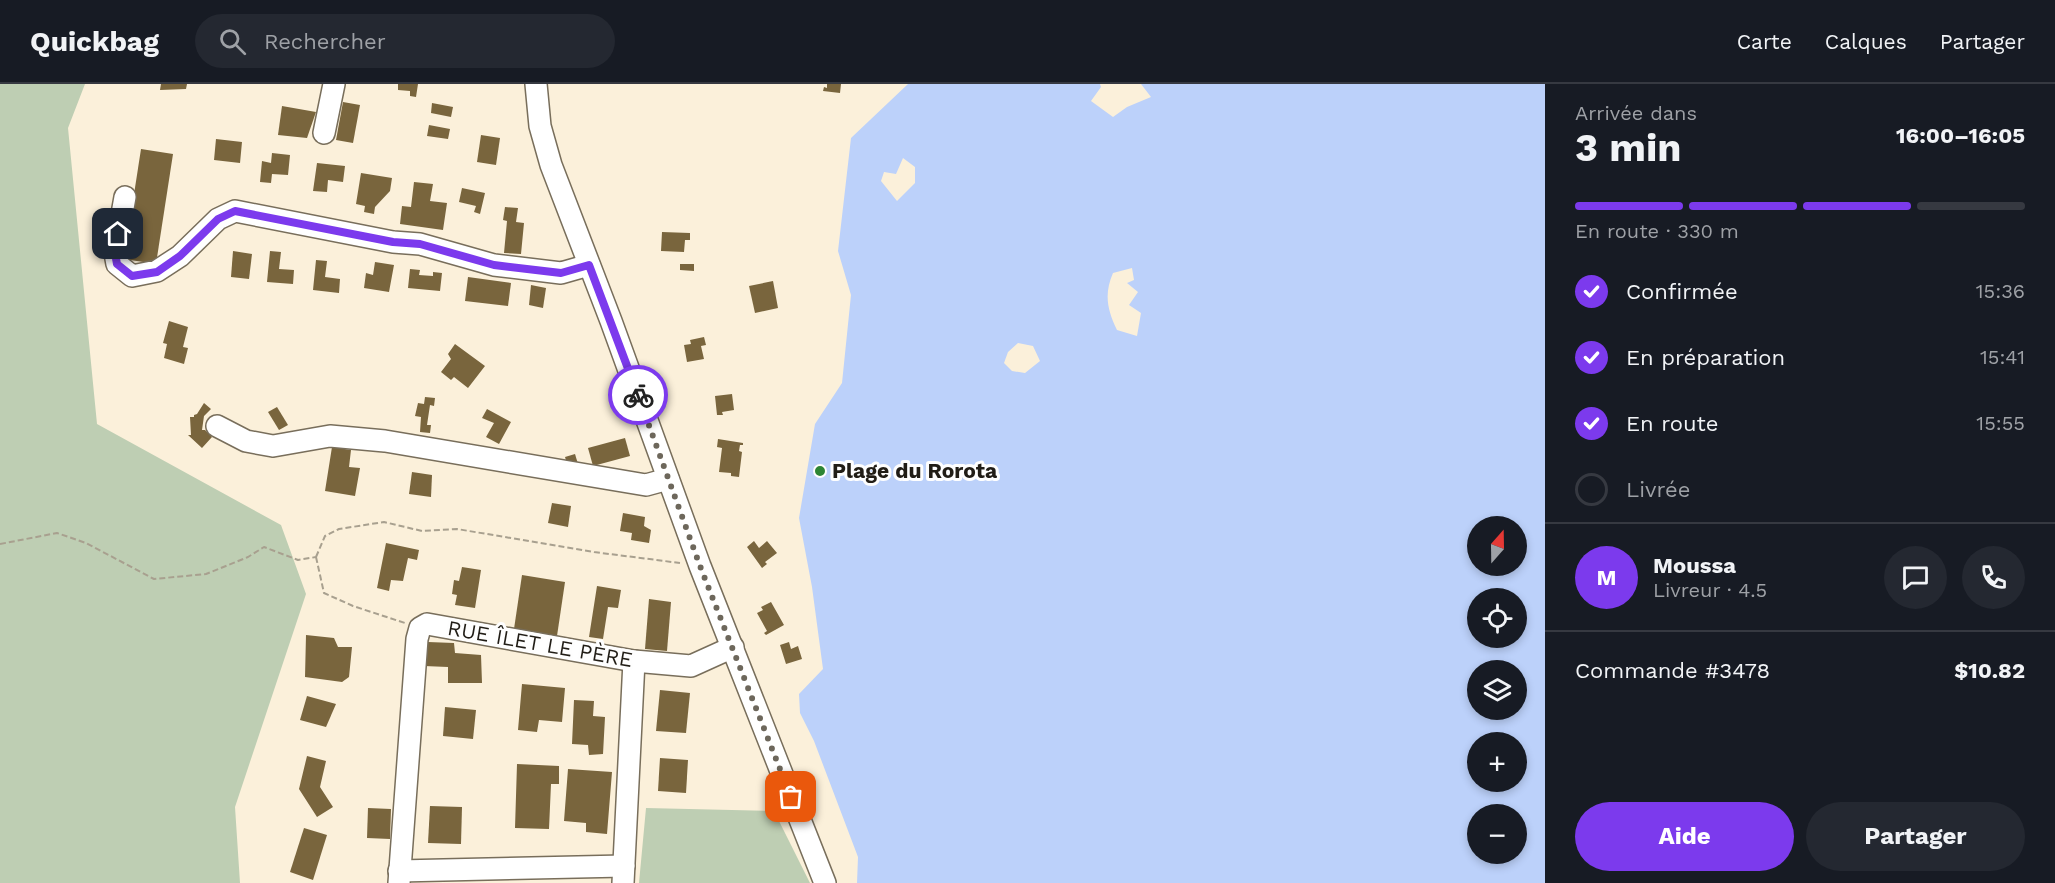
<!DOCTYPE html>
<html lang="fr">
<head>
<meta charset="utf-8">
<style>
  body { margin:0; font-family:"Work Sans",sans-serif; background:#242831; color:#f1f3f6; height:100vh; display:flex; flex-direction:column; font-size:22px; white-space:nowrap }
  * { box-sizing:border-box; margin:0 }
  p { font-size:20px; color:#9ea1a6 }
  .icon { flex:none; width:33px; height:33px; fill:none; stroke:currentColor; stroke-width:2; stroke-linecap:round; stroke-linejoin:round }
  .map { position:relative; flex:1; overflow:hidden }
  .panel { display:flex; flex-direction:column; background:#171b24; width:510px }
  .panel>* { flex:none }
  .needle { width:39px; rotate:20deg }
  .buttons { position:absolute; left:1467px; top:432px; display:grid; gap:12px }
  .buttons a { display:grid; place-items:center; width:60px; height:60px; border-radius:50%; background:#171b24; box-shadow:0 3px 9px #0003; font-size:30px }
  .pin { position:absolute; display:grid; place-items:center; width:51px; height:51px; color:#fff; margin:-26px; border-radius:12px; box-shadow:0 3px 9px #0006 }
  .courier { position:absolute; display:grid; place-items:center; width:60px; height:60px; margin:-30px; border:4px solid #7c3aed; border-radius:50%; background:#fff; color:#222; box-shadow:0 2px 8px #0007 }
  .overview em { font-style:normal; font-weight:700 }
  .overview div { display:flex; flex-direction:column-reverse }
  .overview { display:flex; align-items:center; justify-content:space-between; height:102px; padding:0 30px }
  h1 { font-size:39px; font-weight:700; line-height:45px }
  .bar { display:grid; grid-template-columns:repeat(4,1fr); gap:9px 6px; align-content:center; height:72px; padding:0 30px }
  .bar i { height:8px; border-radius:4px; background:#363941 }
  .bar .current { background:#7c3aed }
  .bar p { grid-column:span 4 }
  .line { display:flex; align-items:center; gap:15px; padding:0 30px; border-top:2px solid #363941 }
  .line div { flex:1 }
  .round { display:grid; place-items:center; flex:none; width:63px; height:63px; border-radius:32px; background:#242831 }
  ol { padding:0 30px; list-style:none }
  li { display:flex; align-items:center; gap:18px; height:66px }
  li p { margin-inline-start:auto }
  li .icon { padding:6px; border-radius:50%; background:#7c3aed; color:#fff; stroke-width:4 }
  li:last-child { color:#9ea1a6 }
  li i { width:33px; height:33px; border:3px solid #363941; border-radius:50% }
  .action { display:flex; gap:12px; margin-top:auto; padding:12px 30px }
  .action a { flex:1; height:69px; border-radius:36px; background:#7c3aed; color:#fff; font-size:24px; font-weight:700; line-height:69px; text-align:center }
  .action a+a { background:#242831; color:#f1f3f6 }
  header { display:flex; align-items:center; gap:36px; box-sizing:border-box; height:84px; padding:0 30px; background:#171b24; border-bottom:2px solid #363941 }
  header strong { font-size:28px }
  nav { display:flex; gap:33px; margin-inline-start:auto; font-size:21px }
  .search { width:420px; height:54px; background:#242831; display:flex; align-items:center; gap:15px; box-sizing:border-box; padding:0 21px; border-radius:33px; color:#9ea1a6; font-size:22px }
  main { display:flex; flex:1; min-height:0 }
  .map>svg:first-child { display:block }
  .green { fill:#beceb3 }
  .water { fill:#bcd1fa; fill-rule:evenodd }
  .building { fill:#79653d }
  .lines { fill:none; stroke-linecap:round; stroke-linejoin:round }
  .minor-casing { stroke:#786e5b; stroke-width:24 }
  .path { stroke:#a8a08f; stroke-width:2; stroke-dasharray:6 3; stroke-linecap:butt }
  .minor { stroke:#fff; stroke-width:21 }
  .done { stroke:#6d675b; stroke-width:6; stroke-dasharray:0 10.8 }
  .route { stroke:#7c3aed; stroke-width:8 }
  .poi-dot { fill:#2d8534; stroke:#fefefe; stroke-width:2 }
  .labels { text-anchor:middle; stroke-width:6; stroke-linejoin:round; paint-order:stroke }
  .poi-label { font-size:21px; font-weight:bold; fill:#211d16; stroke:#fefefe; text-anchor:start }
  .street-label { font-size:21px; fill:#211d16; stroke:#fefefe }
</style>
</head>
<body>
<header>
<strong>Quickbag</strong>
<div class="search"><svg class="icon" aria-label="search" viewBox="0 0 24 24"><circle cx="10" cy="10" r="6"/><path d="M15 15l6 6"/></svg>Rechercher</div>
<nav><a>Carte</a><a>Calques</a><a>Partager</a></nav>
</header>
<main>
<div class="map">
<svg width="1545" height="799" viewBox="0 0 1545 799">
  <rect width="100%" height="100%" fill="#fbf0da"/>
  <g class="green">
    <path d="M0 0H85L68 44 97 340 281 441 306 510 235 723 240 799H0Z"/>
    <path d="M646 724 774 727 810 799H639Z"/>
  </g>
  <path class="water" d="M908 0H1100L1101 3 1091 17 1113 33 1127 23 1151 13 1141 0H1545V799H857L858 773 814 657 800 629 799 610 823 585 812 503 799 434 815 340 842 299 851 211 838 167 851 54ZM903 74 915 83V99L897 117 881 97 884 88 896 90ZM1132 184 1134 196 1127 199 1138 208 1129 221 1141 229 1137 252 1117 246C1107 225 1104 210 1113 189ZM1018 259 1033 262 1040 277 1025 289 1012 287 1004 279 1008 268ZM1478 442H1516V482H1478ZM1478 514H1516V554H1478ZM1478 586H1516V626H1478ZM1478 658H1516V698H1478ZM1478 730H1516V770H1478Z"/>
  <g class="building">
    <path d="M161 0H187L186 5 160 6Z"/>
    <path d="M398 0H418L416 13 410 12V7L398 6Z"/>
    <path d="M827 0H841L840 9 823 7 824 3 827 4Z"/>
    <path d="M343 18 360 21 353 59 336 56Z"/>
    <path d="M432 19 453 23 451 33 431 29Z"/>
    <path d="M282 22 316 28 307 54 278 51Z"/>
    <path d="M429 41 450 45 448 55 427 52Z"/>
    <path d="M481 51 500 54 496 81 477 78Z"/>
    <path d="M216 55 242 58 240 79 214 76Z"/>
    <path d="M141 65 173 70 156 180 124 175Z"/>
    <path d="M272 69 290 71 288 91 272 90 271 99 260 98 262 77 271 79Z"/>
    <path d="M317 79 345 82 343 98 328 96 327 108 313 107Z"/>
    <path d="M361 89 392 94 390 107 375 123 374 130 364 128 365 122 356 120Z"/>
    <path d="M414 98 433 100 430 117 447 119 443 146 400 140 402 122 411 123Z"/>
    <path d="M462 104 485 109 480 130 474 128 476 122 459 118Z"/>
    <path d="M505 123 518 124 516 138 524 139 521 170 504 169 507 137 503 136Z"/>
    <path d="M662 148 690 149V156H685L684 168 661 167Z"/>
    <path d="M233 167 252 170 249 195 231 193Z"/>
    <path d="M270 167 281 168 279 185 294 186 293 200 267 198Z"/>
    <path d="M316 176 327 177 325 193 340 195 339 209 313 206Z"/>
    <path d="M375 178 394 181 389 208 364 204 366 189 373 191Z"/>
    <path d="M680 180H694V187L680 186Z"/>
    <path d="M410 185 420 186 419 191 433 192V188L442 189 440 207 408 204Z"/>
    <path d="M468 193 511 199 508 222 465 217Z"/>
    <path d="M773 197 778 224 755 229 749 202Z"/>
    <path d="M531 201 546 204 543 224 529 221Z"/>
    <path d="M169 237 188 243 183 263 188 264 184 280 164 274 167 260 163 259Z"/>
    <path d="M704 253 706 261 701 262 704 275 687 278 684 261 691 260 690 256Z"/>
    <path d="M455 260 485 282 468 304 454 293 451 296 441 288 451 275 448 270Z"/>
    <path d="M732 310 734 326 722 328 723 331H717L715 312Z"/>
    <path d="M425 313 435 314 434 322 430 321 427 341H431L430 349 420 348 421 333 415 332 418 319 424 320Z"/>
    <path d="M204 319 211 325 204 332 202 346H205L212 353 202 364 188 351H191L190 333H194V331L197 330Z"/>
    <path d="M277 323 288 341 279 346 268 328Z"/>
    <path d="M487 325 511 338 499 360 486 353 494 339 482 334Z"/>
    <path d="M625 354 630 372 593 382 588 364Z"/>
    <path d="M718 355 743 359V361H740L739 367 742 368 739 393 731 392V389L719 388 722 364 717 363Z"/>
    <path d="M332 363 351 366 349 383 360 384 355 412 325 407Z"/>
    <path d="M575 370 578 380H567L565 373Z"/>
    <path d="M412 388 432 391 431 413 409 410Z"/>
    <path d="M552 419 571 422 568 443 548 439Z"/>
    <path d="M623 429 645 433 644 442 651 446 649 459 631 456 632 449 620 447Z"/>
    <path d="M754 457 759 464 767 457 777 469 765 478 767 480 762 484 747 463Z"/>
    <path d="M386 459 419 466 417 476 408 474 403 497 391 496 389 507 377 504Z"/>
    <path d="M462 483 481 486 475 524 455 521 457 511 452 510 454 496 459 497Z"/>
    <path d="M522 491 565 498 557 552 514 545Z"/>
    <path d="M597 502 621 506 618 524 608 523 603 555 589 553Z"/>
    <path d="M649 515 671 518 667 567 645 565Z"/>
    <path d="M771 518 784 541 766 551 764 549 767 547 757 529 763 526 761 523Z"/>
    <path d="M306 551 334 554 338 563H352L349 593 342 598 305 593Z"/>
    <path d="M428 558 454 559 455 569 481 571 482 599H448V583L424 582Z"/>
    <path d="M789 558 791 565 798 562 802 575 786 580 780 561Z"/>
    <path d="M522 600 565 604 562 638 539 636 537 648 518 646Z"/>
    <path d="M660 606 690 609 686 649 656 647Z"/>
    <path d="M307 612 336 620 326 643 300 636Z"/>
    <path d="M574 616 594 617 593 632 605 633 603 670 589 671 588 661 572 660Z"/>
    <path d="M445 623 476 626 473 655 443 652Z"/>
    <path d="M307 672 326 677 320 703 333 723 317 733 299 705Z"/>
    <path d="M660 674 688 676 686 709 658 707Z"/>
    <path d="M517 680 559 682V700H551L549 745 515 744Z"/>
    <path d="M568 685 612 688 607 750 586 748V739L564 737Z"/>
    <path d="M430 722 462 723 461 760 428 759Z"/>
    <path d="M368 724 391 725 390 755 367 754Z"/>
    <path d="M304 744 327 751 313 796 290 788Z"/>
  </g>
  <g class="lines">
    <defs>
      <g id="minor">
        <path d="M536 0 540 42 551 81 611 237 700 482 825 799"/>
        <path d="M324 49 334 0"/>
        <path d="M125 113 115 169 117 180 132 192 157 187 180 172 218 135 235 127 393 158 420 160 494 181 561 189 589 181"/>
        <path d="M217 342 246 357 273 362 330 352 385 357 646 401 668 395"/>
        <path d="M399 787 624 782"/>
        <path d="M399 799 417 555 420 544 427 540 634 577 691 582 733 563"/>
        <path d="M623 799 634 577"/>
      </g>
    </defs>
    <use href="#minor" class="minor-casing"/>
    <g class="path">
      <path d="M0 460 57 449 86 459 154 495 206 490 248 473 264 463 298 476 316 473"/>
      <path d="M316 473 325 452 339 445 384 438 422 447 457 445 594 468 680 479"/>
      <path d="M316 473 324 509 353 522 405 539"/>
    </g>
    <use href="#minor" class="minor"/>
  </g>
  <g class="lines">
    <path class="done" d="M638 311 700 482 791 713"/>
    <path class="route" d="M118 150 115 169 117 180 132 192 157 188 180 172 218 135 235 127 393 158 420 160 494 181 561 189 589 181 638 311"/>
  </g>
  <circle class="poi-dot" cx="820" cy="387" r="6"/>
  <g class="labels">
    <g class="poi-label">
      <text x="832" y="394">Plage du Rorota</text>
    </g>
    <g class="street-label">
      <text transform="translate(540 560) rotate(10)" y="7">RUE ÎLET LE PÈRE</text>
    </g>
  </g>
</svg>
<div class="buttons">
<a><svg class="needle" viewBox="-14 -14 28 28"><path d="M0-13l5 13h-10z" fill="#e53935"/><path d="M0 13l5-13h-10z" fill="#9ea1a6"/></svg></a>
<a><svg class="icon" aria-label="locate" viewBox="0 0 24 24"><circle cx="12" cy="12" r="6"/><path d="M12 2v4M12 18v4M2 12h4M18 12h4"/></svg></a>
<a><svg class="icon" aria-label="layers" viewBox="0 0 24 24"><path d="M12 4l9 5-9 5-9-5zM3 14l9 5 9-5"/></svg></a>
<a>+</a>
<a>−</a>
</div>
<div class="pin" style="left:791px;top:713px;background:#ea580c"><svg class="icon" aria-label="bag" viewBox="0 0 24 24"><path d="M5 8h14l-1 12H6zM9 8a3 3 0 0 1 6 0"/></svg></div>
<div class="pin" style="left:118px;top:150px;background:#1f2937"><svg class="icon" aria-label="home" viewBox="0 0 24 24"><path d="M3 11l9-7 9 7M6 9v11h12V9"/></svg></div>
<div class="courier" style="left:638px;top:311px"><svg class="icon" aria-label="bike" viewBox="0 0 24 24"><circle cx="6" cy="16" r="4"/><circle cx="18" cy="16" r="4"/><path d="M6 16l4-8h5l3 8M10 8l3 8H6M13 5h3"/></svg></div>
</div>
<section class="panel">
<div class="overview"><div><h1>3 min</h1><p>Arrivée dans</p></div><em>16:00–16:05</em></div>
<div class="bar"><i class="current"></i><i class="current"></i><i class="current"></i><i></i><p>En route · 330 m</p></div>
<ol>
<li><svg class="icon" aria-label="check" viewBox="0 0 24 24"><path d="M5 12l5 5 9-10"/></svg>Confirmée<p>15:36</p></li>
<li><svg class="icon" aria-label="check" viewBox="0 0 24 24"><path d="M5 12l5 5 9-10"/></svg>En préparation<p>15:41</p></li>
<li><svg class="icon" aria-label="check" viewBox="0 0 24 24"><path d="M5 12l5 5 9-10"/></svg>En route<p>15:55</p></li>
<li><i></i>Livrée</li>
</ol>
<div class="line" style="height:108px"><b class="round" style="background:#7c3aed;color:#fff">M</b><div><b>Moussa</b><p>Livreur · 4.5</p></div><a class="round"><svg class="icon" aria-label="chat" viewBox="0 0 24 24"><path d="M4 5h16v11H9l-5 4z"/></svg></a><a class="round"><svg class="icon" aria-label="phone" viewBox="0 0 24 24"><path d="M5 4h4l2 5-3 2q2 4 5 5l2-3 5 2v4C11 20 4 13 5 4z"/></svg></a></div>
<div class="line" style="height:78px"><div>Commande #3478</div><b>$10.82</b></div>
<div class="action"><a>Aide</a><a>Partager</a></div>
</section>
</main>
</body>
</html>
